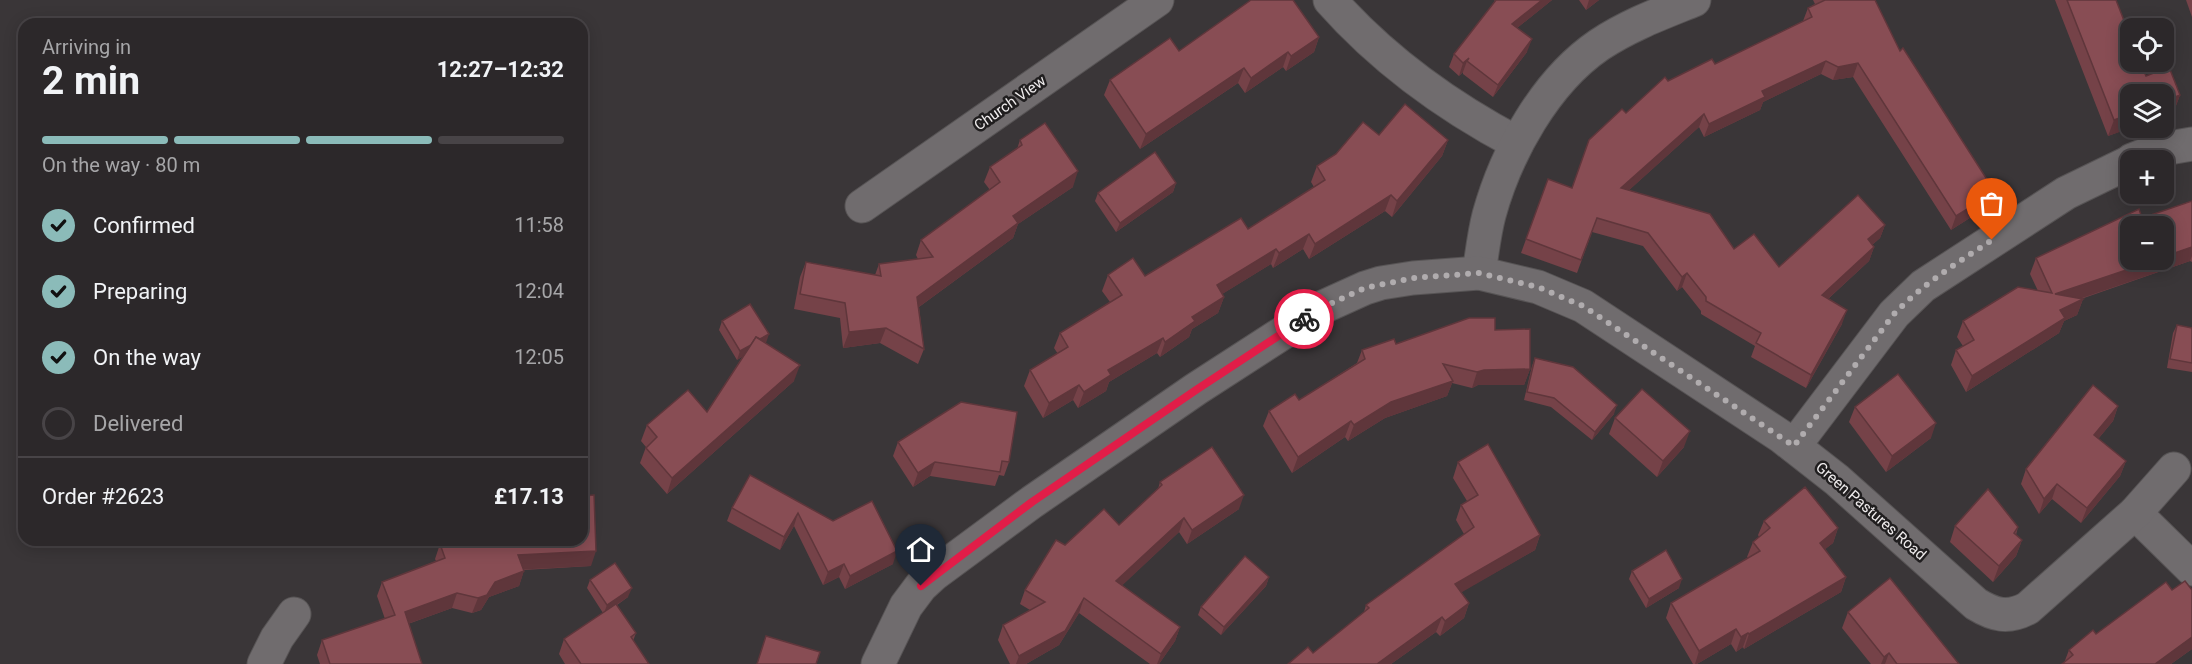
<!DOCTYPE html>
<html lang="en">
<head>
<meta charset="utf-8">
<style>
  body { margin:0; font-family:Roboto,sans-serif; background:#343032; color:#f1f3f6; height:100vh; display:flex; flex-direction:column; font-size:22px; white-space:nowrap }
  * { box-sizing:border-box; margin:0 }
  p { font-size:20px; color:#a6a6a8 }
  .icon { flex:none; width:33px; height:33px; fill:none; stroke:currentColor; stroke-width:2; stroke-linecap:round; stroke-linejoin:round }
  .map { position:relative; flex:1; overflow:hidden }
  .drawer { position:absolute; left:18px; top:18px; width:570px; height:528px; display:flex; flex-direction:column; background:#2c282a; border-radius:18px; box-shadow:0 3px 15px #0003,0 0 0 2px #484447 }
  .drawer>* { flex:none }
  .controls { position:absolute; left:2120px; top:18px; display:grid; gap:12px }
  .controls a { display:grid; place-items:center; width:54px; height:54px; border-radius:12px; background:#2c282a; box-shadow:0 3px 15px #0003,0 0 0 2px #484447; font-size:30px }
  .pin { position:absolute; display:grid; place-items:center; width:51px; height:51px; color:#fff; margin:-62px -26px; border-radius:50% 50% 50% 0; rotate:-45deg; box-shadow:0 0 6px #0007 }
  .pin .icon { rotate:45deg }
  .courier { position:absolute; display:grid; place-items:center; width:60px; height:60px; margin:-30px; border:4px solid #e11d48; border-radius:50%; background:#fff; color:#222; box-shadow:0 2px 8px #0007 }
  .summary em { font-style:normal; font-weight:700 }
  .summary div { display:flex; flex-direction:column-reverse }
  .summary { display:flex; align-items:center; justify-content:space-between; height:102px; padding:0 24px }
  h1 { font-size:39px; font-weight:700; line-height:45px }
  .bar { display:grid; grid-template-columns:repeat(4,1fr); gap:9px 6px; align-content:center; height:72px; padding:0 24px }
  .bar i { height:8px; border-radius:4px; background:#484447 }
  .bar .on { background:#8bbbb9 }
  .bar p { grid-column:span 4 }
  .line { display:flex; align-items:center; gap:15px; padding:0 24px; border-top:2px solid #484447 }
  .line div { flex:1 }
  ol { padding:0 24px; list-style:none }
  li { display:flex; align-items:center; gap:18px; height:66px }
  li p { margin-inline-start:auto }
  li .icon { padding:6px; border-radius:50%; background:#8bbbb9; color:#111; stroke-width:4 }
  li:last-child { color:#a6a6a8 }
  li i { width:33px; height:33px; border:3px solid #484447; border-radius:50% }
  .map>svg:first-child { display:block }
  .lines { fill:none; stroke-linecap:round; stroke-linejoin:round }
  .minor-casing { stroke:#575455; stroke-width:35 }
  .minor { stroke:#706c6e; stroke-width:33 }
  .wall { fill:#754248 }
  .shaded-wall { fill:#5f363b }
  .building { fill:#884d54; stroke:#5f363b; stroke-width:1.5 }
  .done { stroke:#b0acae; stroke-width:6; stroke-dasharray:0 10.8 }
  .route { stroke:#e11d48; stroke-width:8 }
  .labels { text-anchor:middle; stroke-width:5; stroke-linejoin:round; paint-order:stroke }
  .street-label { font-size:15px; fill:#efeced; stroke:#201e1f }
</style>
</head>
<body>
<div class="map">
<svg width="2192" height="664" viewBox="0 0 2192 664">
  <rect width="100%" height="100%" fill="#3a3638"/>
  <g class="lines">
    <defs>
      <g id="minor">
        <path d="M1330 0C1383 60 1447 106 1517 143"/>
        <path d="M2132 160 2157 150 2192 144"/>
        <path d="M862 206 1157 0"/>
        <path d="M1479 273C1482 254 1484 234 1489 215 1506 153 1545 82 1599 45 1629 25 1662 13 1694 0"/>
        <path d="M1794 446 1894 314 1923 286 2066 193 2130 162"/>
        <path d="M2135 513 2192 569"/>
        <path d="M264 664 277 638 294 614"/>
        <path d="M878 664 906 606 921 586 933 575 1032 502 1196 389 1323 307 1365 288 1381 283 1413 278 1479 273 1538 287 1583 306 1782 437 1837 480 1976 604C1994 615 2008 619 2028 608L2135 513 2174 469"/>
      </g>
    </defs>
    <use href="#minor" class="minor-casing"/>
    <use href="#minor" class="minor"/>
  </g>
  <g class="wall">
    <path d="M1494 0H1552L1517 28 1527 52 1493 97 1463 74V72L1459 76 1449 67 1454 54 1495 1Z"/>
    <path d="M1579 0H1599L1586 10Z"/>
    <path d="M1813 0H1875L1900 51 1990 205 1951 230 1853 77 1833 80 1821 74 1763 102 1760 110 1704 137 1699 127 1629 190 1734 249 1779 267 1885 225 1880 238 1872 245 1874 247 1869 261 1828 299 1842 324 1806 388 1751 357 1755 346 1701 314V311L1682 287 1677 291 1643 246 1592 232 1577 273 1521 253 1548 179 1571 188 1626 113 1668 81 1715 64 1803 21 1808 8 1815 4Z"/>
    <path d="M2055 0H2116L2146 76 2180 95 2174 111 2108 136Z"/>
    <path d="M2186 0H2192V17Z"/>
    <path d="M1319 37 1314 52 1286 71 1283 67 1245 93 1238 83 1140 149 1104 95 1110 80 1179 51Z"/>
    <path d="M1379 135 1448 140 1442 156 1392 217 1385 211 1309 259 1303 249 1273 268 1271 264 1222 294 1224 297 1218 313 1192 329 1189 337 1160 357 1157 353 1109 382 1106 391 1078 408 1073 400 1043 418 1024 386 1030 370 1058 354 1054 348 1060 333 1110 302 1102 291 1108 275 1145 276 1248 229 1314 187 1311 182 1317 166Z"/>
    <path d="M1020 140 1073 187 1018 224 1013 238 919 307 924 349 918 364 880 343 843 348 840 318 794 309 800 277 806 262 875 275 879 264 918 259 916 255 921 240 990 190 984 182 990 167 1017 149Z"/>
    <path d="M1176 183 1173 192 1116 232 1095 201 1098 193Z"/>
    <path d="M2192 201V262L2190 261 2081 299H2083L2077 315 2064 321 2059 333 1966 392 1951 365 1956 350 1963 346 1957 337 1963 321 2038 291 2030 274 2036 258 2142 218Z"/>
    <path d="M722 321 765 343 794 381 667 494 640 463 646 447 641 441 647 425 707 412 743 356 737 360 719 330Z"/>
    <path d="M2177 325 2192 328V372L2167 368 2173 333Z"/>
    <path d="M1495 330 1530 369 1524 385H1478L1472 388 1452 383 1447 396 1385 418 1348 441 1345 437 1292 473 1263 426 1269 411 1299 400 1357 363 1362 350 1396 344Z"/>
    <path d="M1535 358 1614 414 1592 440 1551 407 1524 400 1532 366Z"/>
    <path d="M2118 406 2113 421 2098 439 2126 461 2120 476 2081 523 2052 499 2039 514 2021 484 2026 469Z"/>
    <path d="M1855 407 1931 438 1886 472 1849 422Z"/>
    <path d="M1615 418 1684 447 1657 477 1609 434Z"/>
    <path d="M898 442 1009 462 1004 476 999 475 995 486 930 476 913 487 893 456Z"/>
    <path d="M1458 462 1540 535 1535 550 1461 592 1469 603 1464 618 1440 636 1436 632 1391 664H1288L1313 653 1364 612 1366 605 1464 534 1456 520 1461 505 1467 501 1453 478Z"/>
    <path d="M750 475 893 564 845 589 839 577 823 585 794 526 780 550 727 521 732 508Z"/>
    <path d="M1160 482 1239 509 1187 544 1179 532 1122 585 1180 627 1175 641 1159 664H1150L1079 613 1059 645 1026 664H1010L998 640 1003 625 1030 610 1020 604 1025 590 1065 545 1119 525 1158 489Z"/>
    <path d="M1764 521 1838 528 1833 543 1825 549 1846 577 1841 592 1744 649 1743 647 1736 652 1731 644 1697 664H1693L1666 618 1671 603 1748 558 1747 557 1753 542 1759 537 1758 535Z"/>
    <path d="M1955 526 2018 527 2016 535 2022 540 2016 556 1993 582 1950 542Z"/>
    <path d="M440 544 591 566 524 570 519 586 489 597 481 610 472 613 452 608 408 624 422 664H320L317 655 322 640 385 619 377 596 382 582 436 561 435 559Z"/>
    <path d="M1632 571 1679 588 1646 608 1629 579Z"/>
    <path d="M1269 577 1266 586 1221 635 1198 615 1201 607Z"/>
    <path d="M590 580 628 597 617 605 636 633 633 641 649 664H565L559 654 564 639 603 613 587 588Z"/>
    <path d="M1848 612 1959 664H1871L1842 628Z"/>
    <path d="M2096 634 2192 649 2171 664H2062L2064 663 2069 650Z"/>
  </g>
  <g class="shaded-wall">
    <path d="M1542 0H1552L1507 36 1512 24Z"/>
    <path d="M1589 0H1599L1586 10Z"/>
    <path d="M1319 37 1314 52 1286 71 1291 56Z"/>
    <path d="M1532 39 1527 52 1493 97 1498 85Z"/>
    <path d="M1288 52 1283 67 1245 93 1251 78Z"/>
    <path d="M1469 58 1467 61 1463 72 1459 76 1463 63Z"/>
    <path d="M1826 61 1821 74 1763 102 1760 110 1704 137 1709 124 1762 91Z"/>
    <path d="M1858 63 1853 77 1833 80 1838 67Z"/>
    <path d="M1244 68 1238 83 1140 149 1146 134Z"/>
    <path d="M2180 95 2174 111 2163 115V102Z"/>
    <path d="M1704 114 1699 127 1616 202 1621 188Z"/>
    <path d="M2130 114 2131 128 2108 136 2114 120Z"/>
    <path d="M1448 140 1442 156 1392 217 1397 201Z"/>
    <path d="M1078 171 1073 187 1018 224 1013 238 912 312 917 297 1013 216Z"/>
    <path d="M1176 183 1173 192 1116 232 1120 223Z"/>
    <path d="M1995 192 1990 205 1951 230 1956 216Z"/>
    <path d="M1391 195 1385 211 1309 259 1315 244Z"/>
    <path d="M1885 225 1880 238 1863 253 1868 239Z"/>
    <path d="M1309 234 1303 249 1273 268 1279 253Z"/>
    <path d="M1874 247 1869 261 1817 309 1822 295Z"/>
    <path d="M2192 247V256L2190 261 2050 309 2055 294 2156 260H2163V257Z"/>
    <path d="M1276 249 1271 264 1211 301 1217 285Z"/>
    <path d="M1687 273 1682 287 1677 291 1682 277Z"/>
    <path d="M1224 297 1218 313 1192 329 1189 337 1160 357 1165 342 1192 317Z"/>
    <path d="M2083 299 2077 315 2064 321 2059 333 1966 392 1972 376 2060 310Z"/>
    <path d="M1847 310 1842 324 1806 388 1811 375Z"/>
    <path d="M886 328 880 343 843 348 849 332Z"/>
    <path d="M769 334 766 343 737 360 740 351Z"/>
    <path d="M1163 338 1157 353 1109 382 1106 391 1078 408 1084 392 1108 370Z"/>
    <path d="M800 365 794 381 667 494 672 478Z"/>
    <path d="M1530 369 1524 385H1478L1472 388 1477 372 1484 370Z"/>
    <path d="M1453 381 1447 396 1385 418 1348 441 1354 425 1391 402Z"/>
    <path d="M1079 385 1073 400 1043 418 1049 403Z"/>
    <path d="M1617 405 1614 414 1592 440 1595 432Z"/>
    <path d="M2118 406 2113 421 2089 450 2094 435Z"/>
    <path d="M1351 421 1345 437 1292 473 1298 457Z"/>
    <path d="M1936 423 1931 438 1886 472 1892 456Z"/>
    <path d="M1690 431 1684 447 1657 477 1663 461Z"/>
    <path d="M2126 461 2120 476 2081 523 2087 508Z"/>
    <path d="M935 462 930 476 913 487 918 473Z"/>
    <path d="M2057 484 2052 499 2039 514 2044 499Z"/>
    <path d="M1244 495 1239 509 1187 544 1192 530Z"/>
    <path d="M798 513 794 526 780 550 784 537Z"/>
    <path d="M1184 518 1179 532 1111 596 1116 581Z"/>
    <path d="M1838 528 1833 543 1814 558 1820 543Z"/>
    <path d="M1540 535 1535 550 1450 599 1455 584Z"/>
    <path d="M2022 540 2016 556 1993 582 1999 566Z"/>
    <path d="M596 551 591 566 513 570 518 555Z"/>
    <path d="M897 551 893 564 845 589 850 576Z"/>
    <path d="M844 564 839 577 823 585 828 572Z"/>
    <path d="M524 571 519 586 489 597 481 610 472 613 478 598 495 582Z"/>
    <path d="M1269 577 1266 586 1221 635 1224 627Z"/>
    <path d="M1846 577 1841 592 1744 649 1749 634Z"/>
    <path d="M1682 579 1679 588 1646 608 1649 599Z"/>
    <path d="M632 588 628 597 604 613 607 605Z"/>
    <path d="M457 593 452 608 399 627 405 612Z"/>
    <path d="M1084 598 1079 613 1059 645 1026 664H1016L1019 656Z"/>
    <path d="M1469 603 1464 618 1440 636 1445 621Z"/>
    <path d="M1442 617 1436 632 1391 664H1377L1392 653Z"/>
    <path d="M1180 627 1175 641 1159 664H1157L1161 654Z"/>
    <path d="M1736 629 1731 644 1697 664H1695L1699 651Z"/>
    <path d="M1748 633 1743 647 1736 652 1741 637Z"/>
    <path d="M2192 637V649L2171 664H2155Z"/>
    <path d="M1889 653 1885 664H1881L1884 657Z"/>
  </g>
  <g class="building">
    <path d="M1251 0H1293L1319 37 1291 56 1288 52 1251 78 1244 68 1146 134 1110 80 1170 38 1179 51Z"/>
    <path d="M1496 0H1542L1512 24 1532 39 1498 85 1467 61 1469 58 1463 63 1454 54Z"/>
    <path d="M1825 0H1875L1900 51 1903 48 1995 192 1956 216 1858 63 1838 67 1826 61 1762 91 1765 97 1709 124 1704 114 1621 188 1710 214 1734 249 1754 234 1779 267 1858 195 1885 225 1868 239 1874 247 1822 295 1847 310 1811 375 1756 343 1761 333 1706 301V297L1687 273 1682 277 1648 233 1597 218 1581 260 1526 239 1548 179 1572 188 1589 140 1622 109 1626 113 1665 77 1668 81 1712 59 1715 64 1812 17 1808 8Z"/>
    <path d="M2067 0H2116L2130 36V62H2140L2146 76 2169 67 2180 95 2163 102V94H2130V114L2114 120Z"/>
    <path d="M1405 104 1448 140 1397 201 1391 195 1315 244 1309 234 1279 253 1276 249 1217 285 1224 297 1192 317 1195 321 1165 342 1163 338 1108 370 1111 375 1084 392 1079 385 1049 403 1030 370 1068 347 1060 333 1122 295 1108 275 1133 258 1145 276 1241 218 1248 229 1325 180 1317 166 1336 154 1363 122 1379 135Z"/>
    <path d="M1045 123 1078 171 1013 216 1018 223 917 297 924 349 886 328 849 332 845 303 800 294 806 262 881 276 879 264 933 257 921 240 1000 182 990 167 1022 145 1020 140Z"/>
    <path d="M1155 152 1176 183 1120 223 1098 193Z"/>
    <path d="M2192 201V247L2163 257V226H2130V260H2156L2055 294 2083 299 2060 310 2065 318 1972 376 1956 350 1974 340 1963 321 2018 287 2052 293 2036 258 2139 209 2142 218Z"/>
    <path d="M750 304 769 334 760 339 756 337 751 345 740 351 722 321Z"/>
    <path d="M1469 318H1495V330L1530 329V369L1484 370 1477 372 1443 364 1453 381 1391 402 1354 425 1351 421 1298 457 1269 411 1295 394 1299 400 1365 359 1362 350 1394 339 1396 344Z"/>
    <path d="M2177 325 2192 328V363L2170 359Z"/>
    <path d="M756 337 800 365 672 478 646 448 657 437 647 425 688 390 707 412Z"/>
    <path d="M1535 358 1573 367 1617 405 1595 432 1554 398 1527 392Z"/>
    <path d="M1898 374 1936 423 1892 456 1855 407Z"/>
    <path d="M2093 385 2118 406 2094 435 2126 461 2087 508 2057 484 2044 499 2026 469Z"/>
    <path d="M1642 389 1690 431 1663 461 1615 418Z"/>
    <path d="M961 402 1017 412 1009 462 1002 461 1000 472 935 462 918 473 898 442Z"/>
    <path d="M1488 444 1540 535 1455 584 1469 603 1445 621 1442 617 1392 653 1377 664H1288L1308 647 1313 653 1369 608 1366 605 1474 527 1461 505 1478 495 1458 462Z"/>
    <path d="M1212 447 1244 495 1192 530 1184 518 1116 581 1180 627 1161 654 1084 598 1065 631 1019 656 1003 625 1045 602 1025 590 1056 540 1065 545 1104 509 1119 525 1162 485 1160 482Z"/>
    <path d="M750 475 833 521 872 501 897 551 850 576 844 564 828 572 798 513 784 537 732 508Z"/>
    <path d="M1805 487 1838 528 1820 543 1846 577 1749 634 1748 633 1741 637 1736 629 1699 651 1671 603 1760 551 1753 542 1770 528 1764 521Z"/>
    <path d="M1988 489 2018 527 2014 533 2022 540 1999 566 1955 526Z"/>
    <path d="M594 495 596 551 518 555 524 571 495 582 487 595 478 598 457 593 405 612 422 664H330L322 640 395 615 382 582 445 558 440 544 450 540H582V496Z"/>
    <path d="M1666 550 1682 579 1649 599 1632 571Z"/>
    <path d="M1245 556 1269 577 1224 627 1201 607Z"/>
    <path d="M615 563 632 588 607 605 590 580Z"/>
    <path d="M1890 578 1959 664H1897L1889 653 1884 657 1848 612Z"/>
    <path d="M2185 581 2192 590V637L2155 664H2062L2073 655 2069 650 2093 630 2096 634 2166 582 2172 590Z"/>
    <path d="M616 604 636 633 631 637 649 664H581L564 639Z"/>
    <path d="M766 636 820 652 816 664H757Z"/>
  </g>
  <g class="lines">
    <path class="done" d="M1304 319 1323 307 1365 288 1413 278 1479 273 1538 287 1583 306 1794 446 1894 314C1923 284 1957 263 1992 240"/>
    <path class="route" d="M921 586 1032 502 1196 390 1304 319"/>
  </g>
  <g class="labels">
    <g class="street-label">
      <text transform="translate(1010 103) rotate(-35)" y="5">Church View</text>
      <text transform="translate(1871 511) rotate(41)" y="5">Green Pastures Road</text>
    </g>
  </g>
</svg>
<div class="controls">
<a><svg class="icon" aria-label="locate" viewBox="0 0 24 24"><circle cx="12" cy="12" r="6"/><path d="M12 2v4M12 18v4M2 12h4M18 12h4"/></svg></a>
<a><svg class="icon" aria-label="layers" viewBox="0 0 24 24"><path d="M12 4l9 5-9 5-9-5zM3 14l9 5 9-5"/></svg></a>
<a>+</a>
<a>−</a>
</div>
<div class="pin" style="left:1992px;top:240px;background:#ea580c"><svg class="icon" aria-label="bag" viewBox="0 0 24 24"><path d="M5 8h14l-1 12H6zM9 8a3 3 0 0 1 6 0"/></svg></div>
<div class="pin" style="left:921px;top:586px;background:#1f2937"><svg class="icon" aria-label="home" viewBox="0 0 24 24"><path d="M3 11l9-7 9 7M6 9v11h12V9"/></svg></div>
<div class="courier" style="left:1304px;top:319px"><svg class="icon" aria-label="bike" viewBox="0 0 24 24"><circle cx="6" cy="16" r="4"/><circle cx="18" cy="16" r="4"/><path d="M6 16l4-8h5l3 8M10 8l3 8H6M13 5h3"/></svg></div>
<section class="drawer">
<div class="summary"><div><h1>2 min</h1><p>Arriving in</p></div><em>12:27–12:32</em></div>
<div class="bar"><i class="on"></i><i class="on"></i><i class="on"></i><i></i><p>On the way · 80 m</p></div>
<ol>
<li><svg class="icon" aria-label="check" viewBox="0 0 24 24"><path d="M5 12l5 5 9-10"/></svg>Confirmed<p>11:58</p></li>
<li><svg class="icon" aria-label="check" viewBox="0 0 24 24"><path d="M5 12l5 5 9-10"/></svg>Preparing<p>12:04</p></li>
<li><svg class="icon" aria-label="check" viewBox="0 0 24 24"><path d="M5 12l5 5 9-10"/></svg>On the way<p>12:05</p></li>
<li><i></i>Delivered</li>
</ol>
<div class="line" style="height:78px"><div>Order #2623</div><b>£17.13</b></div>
</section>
</div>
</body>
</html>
